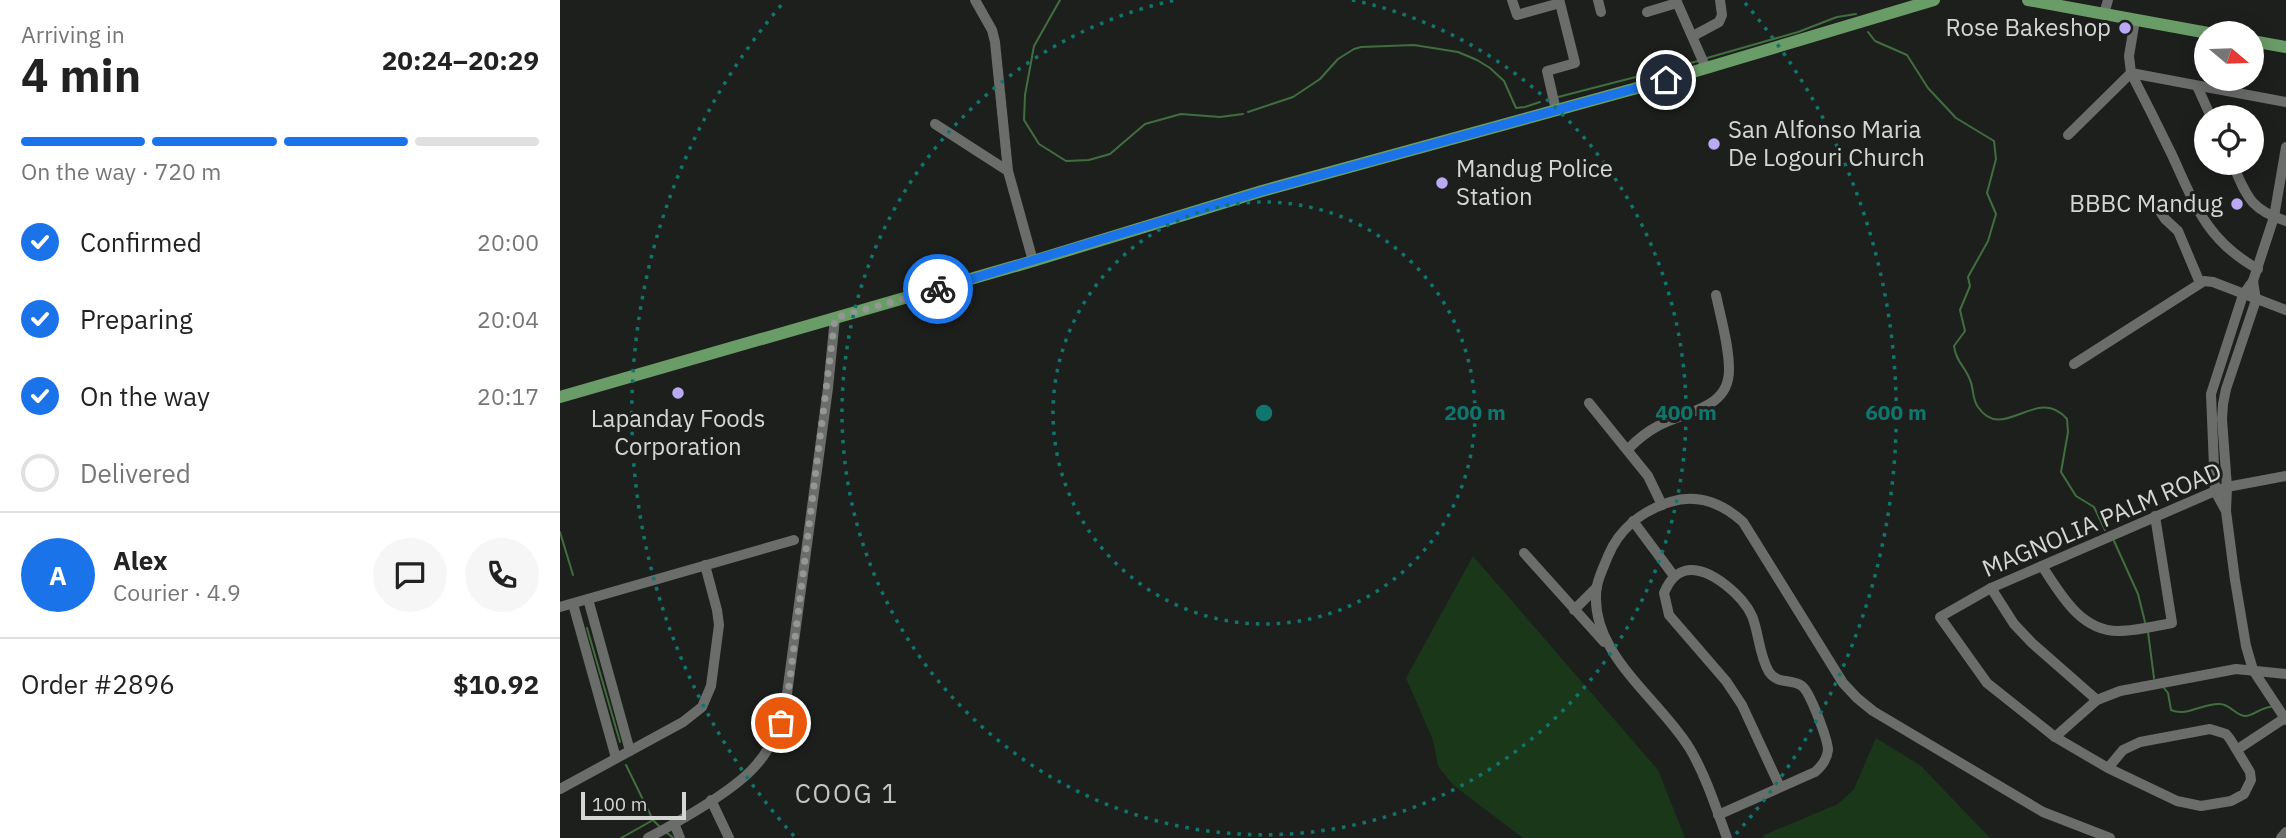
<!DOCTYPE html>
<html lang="en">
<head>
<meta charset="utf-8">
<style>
  body { margin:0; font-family:"IBM Plex Sans",sans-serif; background:#f6f6f6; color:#222; height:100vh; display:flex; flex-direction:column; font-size:26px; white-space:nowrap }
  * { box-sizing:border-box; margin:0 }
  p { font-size:23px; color:#767676 }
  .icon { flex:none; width:38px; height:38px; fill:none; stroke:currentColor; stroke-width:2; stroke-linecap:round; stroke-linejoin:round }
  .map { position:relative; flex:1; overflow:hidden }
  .panel { display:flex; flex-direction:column; background:#fff; width:560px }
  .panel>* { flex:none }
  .needle { width:46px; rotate:109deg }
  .controls { position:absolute; left:1634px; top:21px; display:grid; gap:14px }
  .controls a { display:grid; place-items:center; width:70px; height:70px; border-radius:50%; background:#fff; box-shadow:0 4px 18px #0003; font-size:35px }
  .scale { position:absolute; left:21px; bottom:18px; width:105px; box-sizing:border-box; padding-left:7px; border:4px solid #d4d6d4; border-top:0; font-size:19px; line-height:24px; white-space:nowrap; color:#d4d6d4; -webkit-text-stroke:5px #1d1f1d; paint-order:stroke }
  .pin { position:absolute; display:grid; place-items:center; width:60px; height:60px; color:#fff; margin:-30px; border:4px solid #fff; border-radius:50%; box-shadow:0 2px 7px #0007 }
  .courier { position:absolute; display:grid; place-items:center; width:70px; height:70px; margin:-35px; border:5px solid #1a73e8; border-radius:50%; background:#fff; color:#222; box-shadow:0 2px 9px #0007 }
  .head em { font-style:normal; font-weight:800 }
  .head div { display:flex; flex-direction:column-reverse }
  .head { display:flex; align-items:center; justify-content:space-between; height:119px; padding:0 21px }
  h1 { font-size:46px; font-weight:800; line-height:52px }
  .bar { display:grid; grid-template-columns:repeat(4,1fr); gap:10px 7px; align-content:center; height:84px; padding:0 21px }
  .bar i { height:9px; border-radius:5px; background:#e0e0e0 }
  .bar .on { background:#1a73e8 }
  .bar p { grid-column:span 4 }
  .line { display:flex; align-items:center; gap:18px; padding:0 21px; border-top:2px solid #e0e0e0 }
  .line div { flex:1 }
  .round { display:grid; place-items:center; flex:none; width:74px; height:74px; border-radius:37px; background:#f6f6f6 }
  ol { padding:0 21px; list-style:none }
  li { display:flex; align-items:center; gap:21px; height:77px }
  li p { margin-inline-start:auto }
  li .icon { padding:7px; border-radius:50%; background:#1a73e8; color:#fff; stroke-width:4 }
  li:last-child { color:#767676 }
  li i { width:38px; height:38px; border:4px solid #e0e0e0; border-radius:50% }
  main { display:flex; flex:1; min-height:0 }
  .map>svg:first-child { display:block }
  .green { fill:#1a3719 }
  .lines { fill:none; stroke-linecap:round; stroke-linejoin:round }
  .stream { stroke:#416e3f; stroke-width:2 }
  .minor { stroke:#6b6d6b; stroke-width:10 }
  .major { stroke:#6a9c68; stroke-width:12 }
  .done { stroke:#949694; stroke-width:7; stroke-dasharray:0 12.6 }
  .route { stroke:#1a73e8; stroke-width:9 }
  .ring { fill:none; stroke:#0f766e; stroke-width:3.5; stroke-dasharray:3.5 7 }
  .poi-dot { fill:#baaaf6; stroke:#1d1f1d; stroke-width:2.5 }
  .labels { text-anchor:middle; stroke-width:6; stroke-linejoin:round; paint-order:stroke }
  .poi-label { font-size:24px; fill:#d4d6d4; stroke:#1d1f1d; text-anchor:end }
  .street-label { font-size:24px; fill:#d4d6d4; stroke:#1d1f1d }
  .neighbourhood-label { font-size:26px; letter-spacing:2px; fill:#c2c5c2; stroke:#1d1f1d }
  .centre { fill:#0f766e; stroke:#1d1f1d; stroke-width:3.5 }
  .ring-label { font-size:21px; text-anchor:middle; font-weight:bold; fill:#0f766e; stroke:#1d1f1d; stroke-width:6; stroke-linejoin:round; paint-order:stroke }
</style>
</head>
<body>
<main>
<section class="panel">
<div class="head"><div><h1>4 min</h1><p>Arriving in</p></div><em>20:24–20:29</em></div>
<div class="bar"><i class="on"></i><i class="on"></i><i class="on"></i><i></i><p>On the way · 720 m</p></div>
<ol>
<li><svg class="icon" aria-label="check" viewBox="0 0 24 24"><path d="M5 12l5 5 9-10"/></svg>Confirmed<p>20:00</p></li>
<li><svg class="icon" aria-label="check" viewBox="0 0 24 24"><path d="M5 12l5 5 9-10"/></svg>Preparing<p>20:04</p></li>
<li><svg class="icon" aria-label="check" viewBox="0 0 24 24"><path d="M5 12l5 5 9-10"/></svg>On the way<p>20:17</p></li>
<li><i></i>Delivered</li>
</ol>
<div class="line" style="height:126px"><b class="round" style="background:#1a73e8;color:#fff">A</b><div><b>Alex</b><p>Courier · 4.9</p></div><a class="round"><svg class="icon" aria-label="chat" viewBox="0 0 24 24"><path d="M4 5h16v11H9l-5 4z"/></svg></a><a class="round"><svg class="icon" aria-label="phone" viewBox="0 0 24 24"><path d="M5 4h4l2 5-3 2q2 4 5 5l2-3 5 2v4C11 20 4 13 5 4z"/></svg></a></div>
<div class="line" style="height:91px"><div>Order #2896</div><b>$10.92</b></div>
</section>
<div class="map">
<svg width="1726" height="838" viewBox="0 0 1726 838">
  <rect width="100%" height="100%" fill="#1d1f1d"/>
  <g class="green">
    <path d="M913 556 1098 770 1125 838H963L893 785 878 766 873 740 846 678Z"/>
    <path d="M1316 738 1361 766 1430 838H1204V835L1278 804 1294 789Z"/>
  </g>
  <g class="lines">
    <g class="stream">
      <path d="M500 0 474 46 465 95 464 120 479 144 506 161 529 160 550 154 585 124 621 114 660 117 683 114"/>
      <path d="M1308 32 1315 41 1347 55 1368 88 1396 118 1434 141 1436 159 1427 193 1436 214 1428 241 1408 277 1410 286 1400 310 1405 331 1394 346C1396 362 1405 366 1410 380 1414 389 1412 399 1418 407 1443 444 1477 384 1507 419L1508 432 1501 472 1516 496 1534 507 1545 530"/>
      <path d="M1147 58 1238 32 1277 17 1296 14"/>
      <path d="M998 97 1138 61"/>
      <path d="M688 112 733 97 760 79 778 59 794 49 801 47 854 45 898 52 917 60 930 68 944 81 956 108 965 107 980 102"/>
      <path d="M0 532 13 575"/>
      <path d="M1554 541 1578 594 1585 622"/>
      <path d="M27 628 60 742"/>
      <path d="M1588 632 1594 678"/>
      <path d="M1604 688 1608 693 1611 710C1627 717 1643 703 1660 704 1670 704 1675 715 1685 716 1694 716 1701 707 1711 707"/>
      <path d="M66 765 91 816"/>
      <path d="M106 832 113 838"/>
      <path d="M61 838 93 820 99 826"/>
    </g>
    <g class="minor">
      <path d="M415 0 432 30 435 42 448 171 473 261"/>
      <path d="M952 0 957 15 1000 3"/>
      <path d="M1038 0 1041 12"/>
      <path d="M1116 0 1146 68"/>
      <path d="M1087 12 1117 3"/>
      <path d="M1544 14 1548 0"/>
      <path d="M1575 20 1569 56 1571 73C1585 100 1599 128 1612 155 1635 205 1647 241 1698 269"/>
      <path d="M1133 36 1159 22 1162 15 1160 0"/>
      <path d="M1571 73 1726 102"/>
      <path d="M1637 86 1651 117"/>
      <path d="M996 110 987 71 1015 63 1000 3"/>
      <path d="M375 124 448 171"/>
      <path d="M1508 135 1571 73"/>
      <path d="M1672 163C1687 196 1689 209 1726 221"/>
      <path d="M1593 201 1605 219 1618 231 1640 283"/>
      <path d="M1693 281 1696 300 1666 389 1663 404 1662 419 1667 487 1666 511 1675 580 1686 646 1693 670 1726 720"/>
      <path d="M1514 364 1644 281 1653 282 1726 310"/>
      <path d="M1029 403 1088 476 1102 505"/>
      <path d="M1068 449C1077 440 1086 432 1098 426 1124 411 1169 410 1169 370 1169 345 1161 319 1156 295"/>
      <path d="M1666 511 1655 491 1651 394 1683 295 1693 281 1714 217 1726 147"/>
      <path d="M1073 521 1114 576"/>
      <path d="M964 553 1044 642"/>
      <path d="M1482 566C1500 593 1520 631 1558 631 1576 631 1595 626 1612 623L1595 516"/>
      <path d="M1431 588 1454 624 1472 643 1537 700"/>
      <path d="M28 599 70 751"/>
      <path d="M13 604 56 758"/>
      <path d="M0 607 234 540"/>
      <path d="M1014 610 1037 587"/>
      <path d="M1495 737 1537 700 1560 691 1676 669 1726 674"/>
      <path d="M1678 749 1725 718"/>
      <path d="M1548 768 1563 750 1580 742 1650 729 1666 734 1670 739 1690 772 1691 780 1684 794 1671 801 1641 806 1617 801 1548 768 1495 737 1427 683 1380 617 1431 588 1655 491 1667 487 1726 476"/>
      <path d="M0 789 123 722 142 707 151 686 159 625 157 610 145 565"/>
      <path d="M151 800 169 838"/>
      <path d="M1158 815 1255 772C1262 766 1267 760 1268 750 1268 740 1250 692 1242 686 1231 678 1218 685 1209 672 1199 655 1199 633 1192 616 1183 596 1152 569 1130 570 1116 571 1109 581 1104 593L1109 615 1166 681 1182 705 1220 787"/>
      <path d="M114 823 120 838"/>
      <path d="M88 838C118 822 177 789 197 764 209 751 217 733 224 716L268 388 275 318"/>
      <path d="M1167 838C1156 808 1146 776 1130 749 1100 699 1026 651 1037 586 1039 576 1044 566 1048 556 1059 529 1082 511 1110 502 1139 493 1163 504 1183 522L1283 683 1297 698 1313 711 1483 812 1550 838"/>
      <path d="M1721 838 1726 832"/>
    </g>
    <g class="major">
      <path d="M1468 0 1648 33"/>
      <path d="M1692 41 1726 47"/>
      <path d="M0 397 473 261 702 191 1106 80 1374 0"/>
    </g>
  </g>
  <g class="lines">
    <path class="done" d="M221 723 227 702 275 318 378 289"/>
    <path class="route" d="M378 289 702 191 1106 80"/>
  </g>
  <g class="ring">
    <circle cx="704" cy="413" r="211"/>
    <path d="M792 0A422 422 0 1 1 616 0"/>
    <path d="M234 836A632 632 0 0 1 223 3M1185 3A632 632 0 0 1 1174 836"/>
  </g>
  <g class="poi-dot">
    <circle cx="1565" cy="28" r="7"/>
    <circle cx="1154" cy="144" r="7"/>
    <circle cx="882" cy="183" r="7"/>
    <circle cx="1677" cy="204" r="7"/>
    <circle cx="118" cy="393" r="7"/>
  </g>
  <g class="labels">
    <g class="poi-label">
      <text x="1551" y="36">Rose Bakeshop</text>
      <text x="1168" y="138" text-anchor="start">San Alfonso Maria<tspan x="1168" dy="28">De Logouri Church</tspan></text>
      <text x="896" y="177" text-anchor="start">Mandug Police<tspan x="896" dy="28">Station</tspan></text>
      <text x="1663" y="212">BBBC Mandug</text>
      <text x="118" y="427" text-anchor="middle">Lapanday Foods<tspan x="118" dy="28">Corporation</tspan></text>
    </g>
    <g class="street-label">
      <text transform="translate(1542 520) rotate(-23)" y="8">MAGNOLIA PALM ROAD</text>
    </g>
    <g class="neighbourhood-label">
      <text x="287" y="803">COOG 1</text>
    </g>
  </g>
  <circle cx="704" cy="413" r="10" class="centre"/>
  <g class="ring-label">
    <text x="915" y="420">200 m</text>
    <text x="1126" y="420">400 m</text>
    <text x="1336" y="420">600 m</text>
  </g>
</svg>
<div class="controls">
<a><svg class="needle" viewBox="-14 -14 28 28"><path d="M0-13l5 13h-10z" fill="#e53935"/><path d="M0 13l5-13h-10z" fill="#767676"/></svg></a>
<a><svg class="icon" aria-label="locate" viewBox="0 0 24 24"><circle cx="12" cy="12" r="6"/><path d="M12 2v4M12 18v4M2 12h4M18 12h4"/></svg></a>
</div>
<div class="scale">100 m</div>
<div class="pin" style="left:221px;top:723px;background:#ea580c"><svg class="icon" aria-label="bag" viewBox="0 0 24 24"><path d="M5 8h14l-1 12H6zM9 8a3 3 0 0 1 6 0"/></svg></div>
<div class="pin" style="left:1106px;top:80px;background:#1f2937"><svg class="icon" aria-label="home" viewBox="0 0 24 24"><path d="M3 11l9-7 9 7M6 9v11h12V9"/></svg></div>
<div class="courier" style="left:378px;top:289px"><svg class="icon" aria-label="bike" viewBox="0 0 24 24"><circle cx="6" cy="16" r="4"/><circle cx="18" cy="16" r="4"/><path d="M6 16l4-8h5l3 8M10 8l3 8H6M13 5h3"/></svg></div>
</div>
</main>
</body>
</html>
